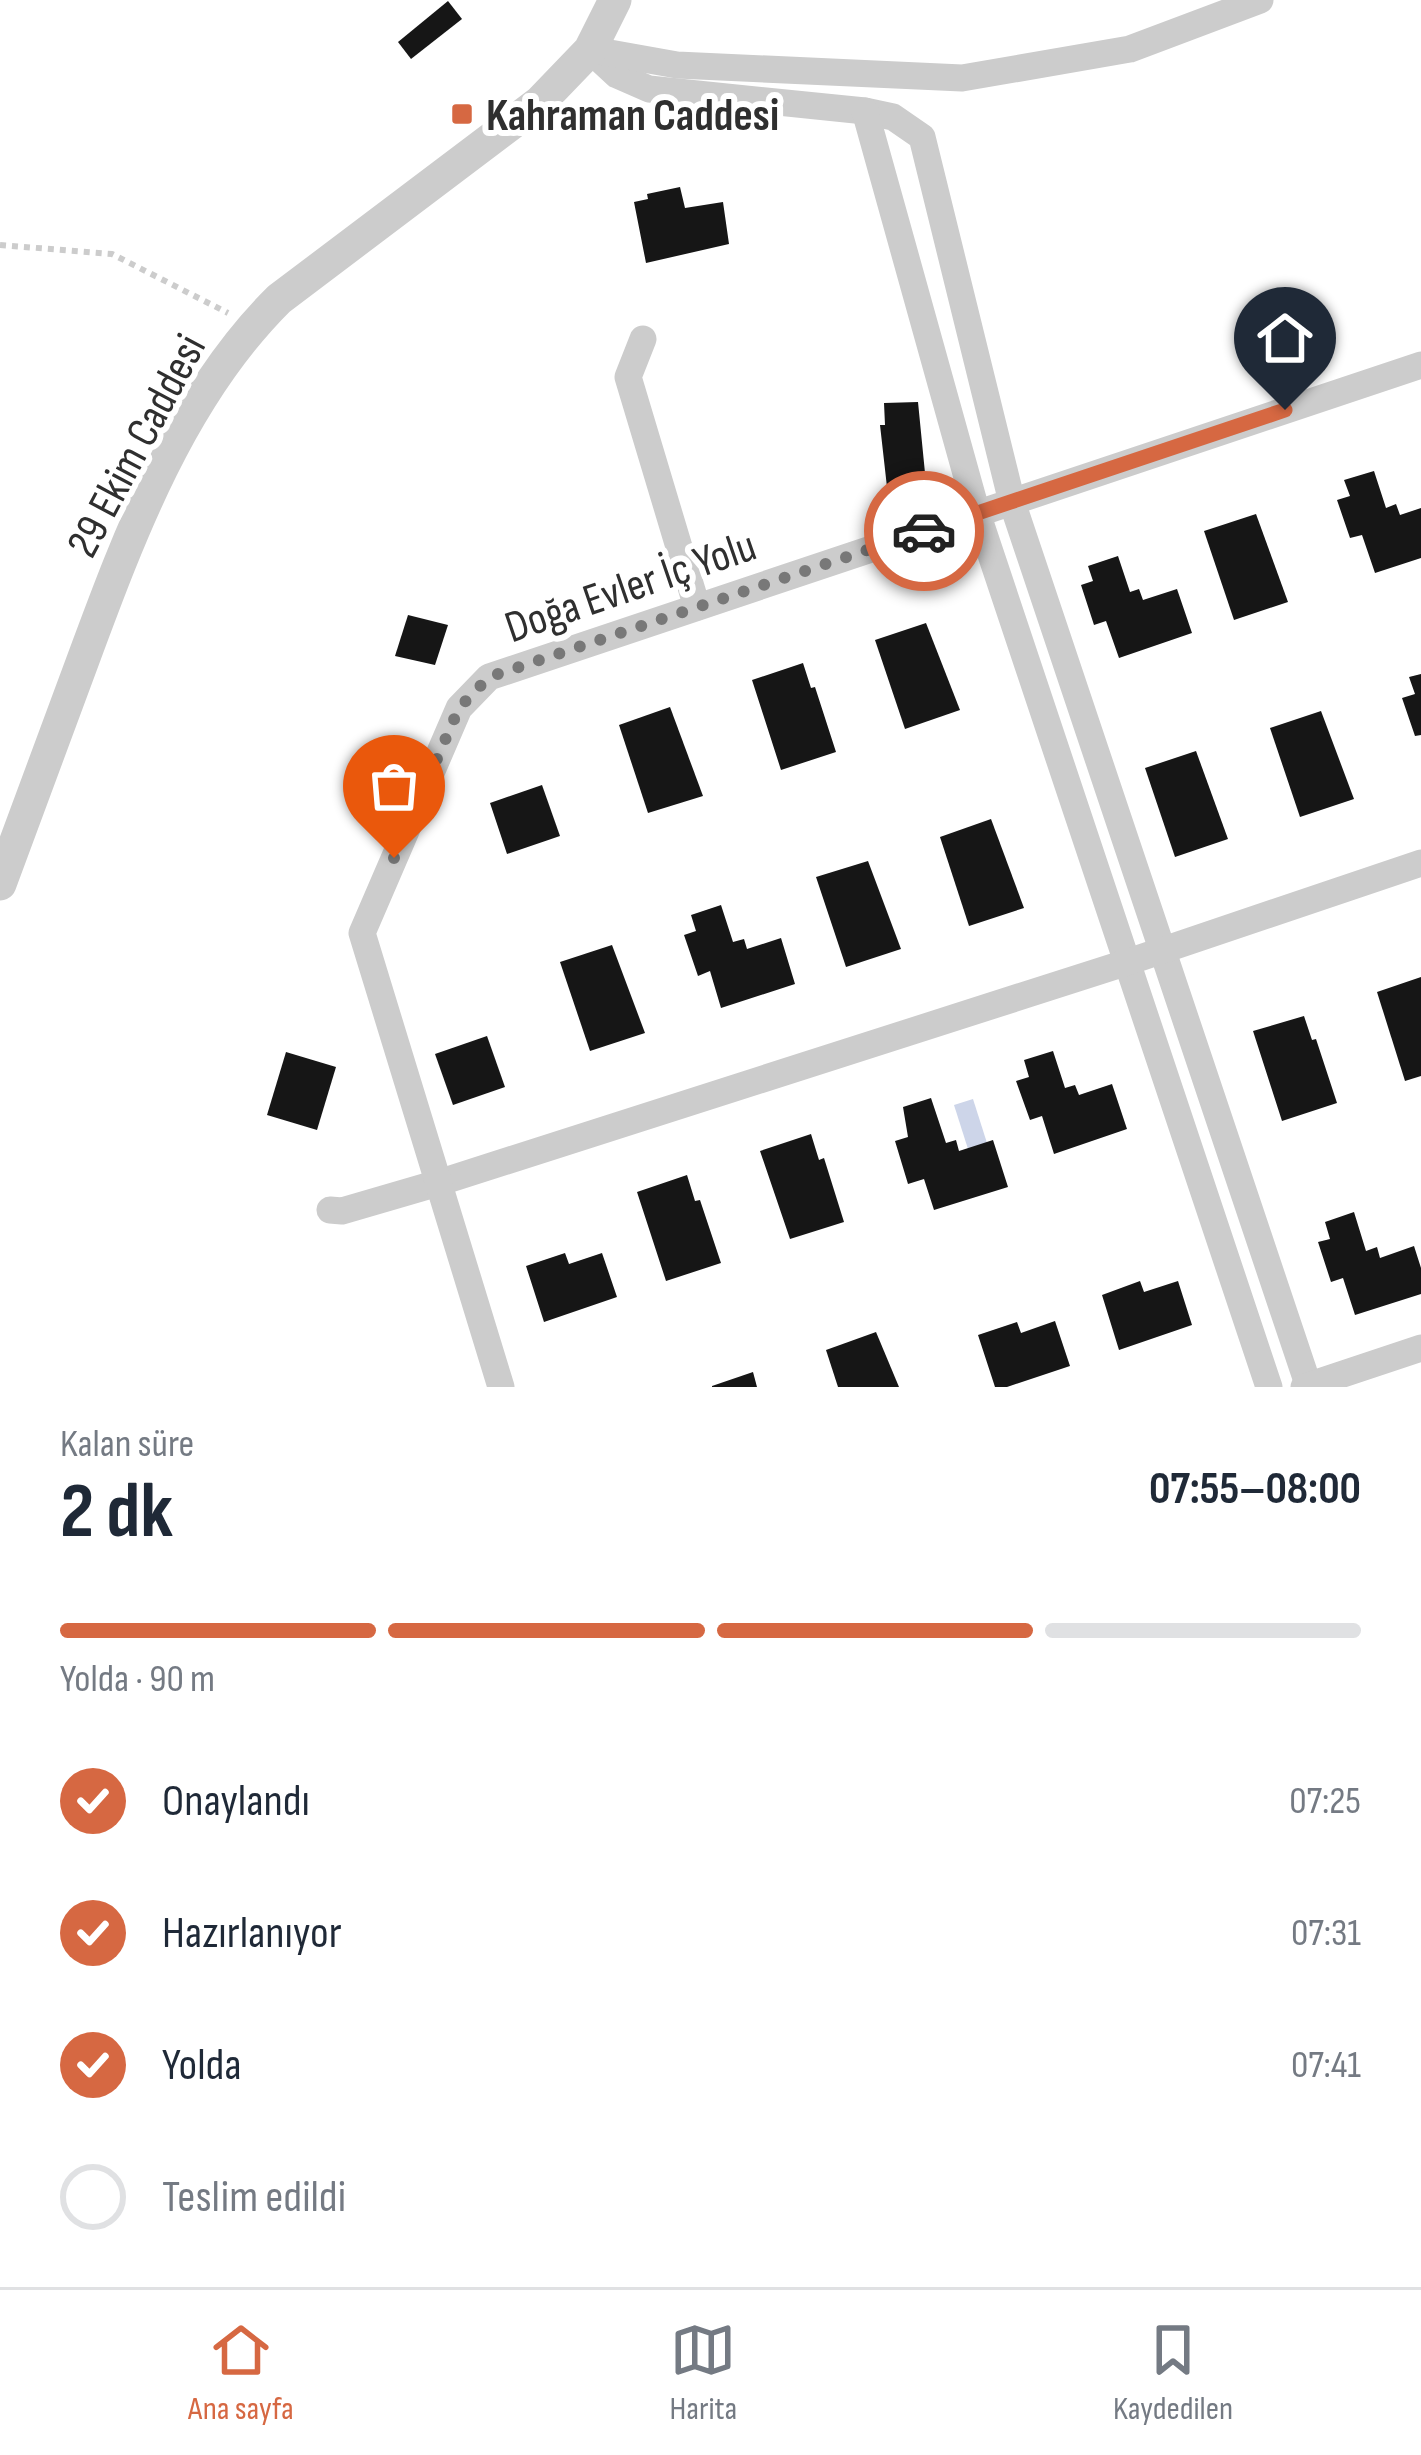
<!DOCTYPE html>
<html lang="tr">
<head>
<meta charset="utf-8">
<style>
  body { margin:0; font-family:"Sofia Sans Condensed",sans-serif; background:#f6f6f7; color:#1f2937; height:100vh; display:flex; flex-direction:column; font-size:45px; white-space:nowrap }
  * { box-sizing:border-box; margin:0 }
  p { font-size:39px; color:#747a83 }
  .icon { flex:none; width:66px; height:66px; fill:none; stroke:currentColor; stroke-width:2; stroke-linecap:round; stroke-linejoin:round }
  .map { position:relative; height:1387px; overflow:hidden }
  .details { display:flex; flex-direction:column; background:#fff; flex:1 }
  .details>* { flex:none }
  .pin { position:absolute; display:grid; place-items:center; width:102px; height:102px; color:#fff; margin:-123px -51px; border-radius:50% 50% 50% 0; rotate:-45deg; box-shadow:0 0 12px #0007 }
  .pin .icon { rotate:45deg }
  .courier { position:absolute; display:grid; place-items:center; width:120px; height:120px; margin:-60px; border:9px solid #d66842; border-radius:50%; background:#fff; color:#222; box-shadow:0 3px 15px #0007 }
  .head em { font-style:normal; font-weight:700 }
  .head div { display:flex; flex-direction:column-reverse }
  .head { display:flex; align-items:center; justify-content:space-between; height:204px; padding:0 60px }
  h1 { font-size:78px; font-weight:700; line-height:90px }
  .bar { display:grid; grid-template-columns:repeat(4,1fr); gap:18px 12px; align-content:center; height:144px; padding:0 60px }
  .bar i { height:15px; border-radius:9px; background:#e0e1e3 }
  .bar .current { background:#d66842 }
  .bar p { grid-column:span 4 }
  ol { padding:0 60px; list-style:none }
  li { display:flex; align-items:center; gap:36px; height:132px }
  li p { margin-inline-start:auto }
  li .icon { padding:12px; border-radius:50%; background:#d66842; color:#fff; stroke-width:4 }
  li:last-child { color:#747a83 }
  li i { width:66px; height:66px; border:6px solid #e0e1e3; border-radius:50% }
  .dock { display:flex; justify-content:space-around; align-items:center; height:168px; border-top:3px solid #e0e1e3; background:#fff; font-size:33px; color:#747a83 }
  .dock a { display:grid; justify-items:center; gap:6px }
  .dock .current { color:#d66842 }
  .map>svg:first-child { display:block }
  .water { fill:#cdd5e9 }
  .building { fill:#161616 }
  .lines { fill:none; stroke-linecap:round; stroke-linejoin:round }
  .path { stroke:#ccc; stroke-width:6; stroke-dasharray:6 6; stroke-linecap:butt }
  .minor { stroke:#ccc; stroke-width:27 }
  .tertiary { stroke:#ccc; stroke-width:33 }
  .done { stroke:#787878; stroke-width:12; stroke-dasharray:0 21.6 }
  .route { stroke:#d66842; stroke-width:15 }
  .poi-dot { fill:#d66842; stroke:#fff; stroke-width:4.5 }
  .labels { text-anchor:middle; stroke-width:12; stroke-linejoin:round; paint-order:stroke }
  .poi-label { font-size:45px; font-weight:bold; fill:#2f2f2f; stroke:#fff; text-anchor:start }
  .street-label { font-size:45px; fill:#2f2f2f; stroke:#fff }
</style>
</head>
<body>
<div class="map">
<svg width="1421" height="1387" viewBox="0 0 1421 1387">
  <rect width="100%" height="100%" fill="#fff"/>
  <path class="water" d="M973 1099 987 1143 968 1149 954 1105Z"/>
  <g class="building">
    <path d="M448 1 462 19 411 59 398 42Z"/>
    <path d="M680 187 685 208 723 202 729 244 646 263 634 202 648 199 647 194Z"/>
    <path d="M918 402 925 473 922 496H888L880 425H885L884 403Z"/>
    <path d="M1374 471 1386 508 1396 504 1400 515 1421 508V558L1375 573 1362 535 1350 538 1337 500 1350 496 1344 480Z"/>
    <path d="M1256 514 1288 602 1234 620 1204 531Z"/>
    <path d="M1118 556 1130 592 1139 589 1143 600 1177 589 1192 633 1119 658 1106 621 1094 625 1081 585 1093 581 1088 566Z"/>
    <path d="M408 615 448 625 435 665 395 656Z"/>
    <path d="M926 623 960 710 905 729 875 640Z"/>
    <path d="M803 663 811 688 815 687 836 752 781 770 752 680Z"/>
    <path d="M1421 674V735L1415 736 1402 698 1415 694 1409 677Z"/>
    <path d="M670 707 703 796 648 813 619 725Z"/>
    <path d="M1321 711 1354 799 1300 817 1270 728Z"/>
    <path d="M1196 751 1228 839 1175 857 1145 768Z"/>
    <path d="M542 785 560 836 507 854 490 803Z"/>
    <path d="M991 819 1024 908 969 926 940 837Z"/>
    <path d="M868 861 901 949 846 967 816 877Z"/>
    <path d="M721 905 733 942 744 939 747 949 781 938 795 984 721 1008 710 971 698 976 684 935 696 931 691 915Z"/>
    <path d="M612 945 645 1033 590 1051 560 962Z"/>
    <path d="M1421 977V1076L1405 1081 1377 992Z"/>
    <path d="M1304 1016 1312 1040 1316 1039 1337 1103 1282 1121 1253 1031Z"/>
    <path d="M487 1036 505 1087 453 1105 435 1054Z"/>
    <path d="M1053 1051 1065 1088 1075 1085 1079 1095 1112 1084 1127 1129 1054 1154 1042 1116 1030 1120 1016 1081 1029 1077 1024 1060Z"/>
    <path d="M286 1052 336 1067 317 1130 267 1115Z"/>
    <path d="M931 1098 946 1143 956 1140 959 1151 993 1140 1008 1187 934 1210 924 1179 908 1184 895 1141 908 1137 903 1107Z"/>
    <path d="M811 1134 819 1160 824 1158 844 1222 790 1239 760 1151Z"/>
    <path d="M687 1175 695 1201 700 1200 721 1263 666 1281 637 1192Z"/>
    <path d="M1354 1212 1366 1251 1377 1247 1380 1258 1414 1246 1421 1268V1294L1355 1315 1343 1278 1331 1282 1318 1242 1330 1239 1325 1222Z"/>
    <path d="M565 1253 569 1264 602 1253 617 1297 544 1322 526 1266Z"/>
    <path d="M1140 1281 1144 1292 1178 1281 1192 1325 1119 1350 1102 1295Z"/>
    <path d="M1055 1321 1070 1366 1007 1387H995L978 1335 1017 1322 1021 1333Z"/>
    <path d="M876 1332 899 1387H838L826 1350Z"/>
    <path d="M753 1372 757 1387H712V1386Z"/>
  </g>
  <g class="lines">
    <path class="path" d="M0 245 112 254 228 313"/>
    <g class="minor">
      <path d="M590 50 617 75 649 89 865 111 893 117 922 137 1012 502 1309 1387"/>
      <path d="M593 50 677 65 962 78 1130 49 1260 0"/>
      <path d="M865 111 977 513 1269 1387"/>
      <path d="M643 339 628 377 697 607"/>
      <path d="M330 1210 342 1211 438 1183 1125 963 1421 863"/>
      <path d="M501 1387 362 933 459 708 489 677 1421 365"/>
      <path d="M1304 1387 1421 1348"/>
    </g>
    <path class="tertiary" d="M0 884C28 810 55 735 83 660 130 533 181 396 279 299L540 102 590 50 615 0"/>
  </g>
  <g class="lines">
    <path class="done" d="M394 858 459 708 489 677 924 531"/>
    <path class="route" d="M924 531 1285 410"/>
  </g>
  <rect class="poi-dot" x="450" y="102" width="24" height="24" rx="6"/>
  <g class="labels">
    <g class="poi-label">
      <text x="486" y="130">Kahraman Caddesi</text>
    </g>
    <g class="street-label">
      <text transform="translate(135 445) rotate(-62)" y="16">29 Ekim Caddesi</text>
      <text transform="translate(630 585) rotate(-19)" y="16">Doğa Evler İç Yolu</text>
    </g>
  </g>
</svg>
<div class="pin" style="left:394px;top:858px;background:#ea580c"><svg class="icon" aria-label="bag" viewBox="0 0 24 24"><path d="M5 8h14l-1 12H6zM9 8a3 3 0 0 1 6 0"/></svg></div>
<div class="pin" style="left:1285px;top:410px;background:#1f2937"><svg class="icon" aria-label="home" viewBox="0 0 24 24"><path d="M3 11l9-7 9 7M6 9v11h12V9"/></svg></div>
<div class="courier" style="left:924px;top:531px"><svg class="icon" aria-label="car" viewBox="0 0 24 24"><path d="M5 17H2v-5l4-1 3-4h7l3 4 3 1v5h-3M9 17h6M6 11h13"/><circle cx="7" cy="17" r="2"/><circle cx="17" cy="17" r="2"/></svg></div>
</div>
<section class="details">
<div class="head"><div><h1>2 dk</h1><p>Kalan süre</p></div><em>07:55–08:00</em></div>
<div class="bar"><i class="current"></i><i class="current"></i><i class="current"></i><i></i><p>Yolda · 90 m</p></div>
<ol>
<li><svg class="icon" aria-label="check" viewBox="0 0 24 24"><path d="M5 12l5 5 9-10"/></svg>Onaylandı<p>07:25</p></li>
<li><svg class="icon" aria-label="check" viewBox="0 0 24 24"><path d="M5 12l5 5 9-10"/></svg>Hazırlanıyor<p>07:31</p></li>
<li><svg class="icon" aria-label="check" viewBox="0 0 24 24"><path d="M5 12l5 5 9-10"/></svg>Yolda<p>07:41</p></li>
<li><i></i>Teslim edildi</li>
</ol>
</section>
<nav class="dock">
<a class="current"><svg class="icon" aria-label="home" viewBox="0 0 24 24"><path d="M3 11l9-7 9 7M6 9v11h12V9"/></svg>Ana sayfa</a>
<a><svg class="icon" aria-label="map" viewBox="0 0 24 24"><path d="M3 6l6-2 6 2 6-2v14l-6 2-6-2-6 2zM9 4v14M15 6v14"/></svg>Harita</a>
<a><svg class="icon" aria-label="saved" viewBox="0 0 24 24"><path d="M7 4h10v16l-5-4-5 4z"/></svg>Kaydedilen</a>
</nav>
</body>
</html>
